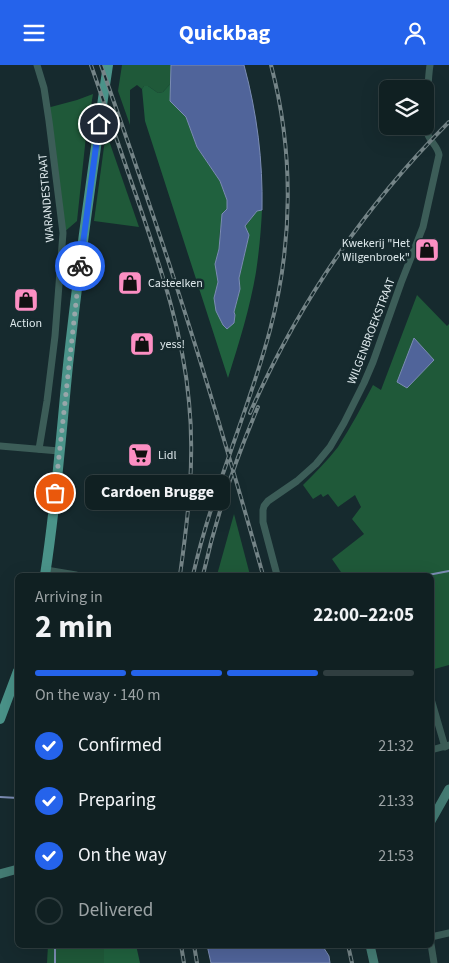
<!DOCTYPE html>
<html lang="en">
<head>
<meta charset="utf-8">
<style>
  body { margin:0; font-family:"Source Sans 3",sans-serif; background:#19282a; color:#f1f3f6; height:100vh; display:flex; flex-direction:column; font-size:19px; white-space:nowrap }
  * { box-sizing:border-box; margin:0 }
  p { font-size:16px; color:#9ca3a5 }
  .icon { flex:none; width:28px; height:28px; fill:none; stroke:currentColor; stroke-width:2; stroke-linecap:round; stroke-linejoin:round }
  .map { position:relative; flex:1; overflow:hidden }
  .details { position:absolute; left:15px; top:508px; width:419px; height:375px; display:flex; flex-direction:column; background:#102022; border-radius:8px; box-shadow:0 5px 20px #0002,0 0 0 1px #303e40 }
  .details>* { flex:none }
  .fabs { position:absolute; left:379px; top:15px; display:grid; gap:10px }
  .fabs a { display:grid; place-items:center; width:55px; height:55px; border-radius:8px; background:#102022; box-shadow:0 5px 20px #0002,0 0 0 1px #303e40; font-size:25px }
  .pin { position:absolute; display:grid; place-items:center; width:42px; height:42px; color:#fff; margin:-21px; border:2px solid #fff; border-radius:50%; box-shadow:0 1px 5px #0007 }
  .courier { position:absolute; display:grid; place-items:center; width:50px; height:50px; margin:-25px; border:4px solid #2563eb; border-radius:50%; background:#fff; color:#222; box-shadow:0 1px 6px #0007 }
  .bubble { position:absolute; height:35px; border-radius:8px; background:#102022; box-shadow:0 5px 20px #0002,0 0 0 1px #303e40; font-size:16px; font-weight:700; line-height:35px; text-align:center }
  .head em { font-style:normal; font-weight:700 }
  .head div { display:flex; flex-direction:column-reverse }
  .head { display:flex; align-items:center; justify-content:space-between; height:85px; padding:0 20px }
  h1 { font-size:32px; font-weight:700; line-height:38px }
  .bar { display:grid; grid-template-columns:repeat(4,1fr); gap:8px 5px; align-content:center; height:60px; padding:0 20px }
  .bar i { height:6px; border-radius:4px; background:#303e40 }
  .bar .active { background:#2563eb }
  .bar p { grid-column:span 4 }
  ol { padding:0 20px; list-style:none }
  li { display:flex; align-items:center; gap:15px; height:55px }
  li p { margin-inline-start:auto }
  li .icon { padding:5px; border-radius:50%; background:#2563eb; color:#fff; stroke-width:4 }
  li:last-child { color:#9ca3a5 }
  li i { width:28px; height:28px; border:2px solid #303e40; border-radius:50% }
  header { display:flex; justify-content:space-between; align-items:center; height:65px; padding:0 20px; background:#2563eb; color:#fff; font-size:22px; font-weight:700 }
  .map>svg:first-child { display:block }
  .green { fill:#1f5939 }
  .forest { fill:#20613e }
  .water { fill:#50649a; stroke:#7b8cb3 }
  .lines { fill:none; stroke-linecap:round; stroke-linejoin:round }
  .stream { stroke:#7b8cb3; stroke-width:2 }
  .street { stroke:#3c5d58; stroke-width:7 }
  .secondary { stroke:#447c74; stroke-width:9 }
  .primary { stroke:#4a9389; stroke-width:10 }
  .rail-casing { stroke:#748487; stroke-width:4 }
  .rail { stroke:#162a2e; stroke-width:2; stroke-dasharray:5.5; stroke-linecap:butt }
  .done { stroke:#98a6aa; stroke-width:5; stroke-dasharray:0 9 }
  .route { stroke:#2563eb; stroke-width:6 }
  .labels { text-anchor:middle; stroke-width:5; stroke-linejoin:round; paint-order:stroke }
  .street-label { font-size:12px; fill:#dee9ec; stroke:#162a2e }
  .poi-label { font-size:12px; fill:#dee9ec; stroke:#162a2e; text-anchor:start }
</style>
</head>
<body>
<header><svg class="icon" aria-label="menu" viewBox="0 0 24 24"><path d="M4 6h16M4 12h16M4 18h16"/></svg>Quickbag<svg class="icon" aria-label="person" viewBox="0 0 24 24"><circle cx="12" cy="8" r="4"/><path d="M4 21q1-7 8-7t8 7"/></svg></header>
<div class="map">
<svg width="449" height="898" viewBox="0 0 449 898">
  <rect width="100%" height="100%" fill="#162a2e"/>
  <g class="green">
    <path d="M122 0H171V18L163 27 158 28 148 21H144L142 24 137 20 130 25V60L118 26Z"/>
    <path d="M93 29 86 71 77 156 63 168 47 43 77 35Z"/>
    <path d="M106 67 139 162 94 156Z"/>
    <path d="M417 230 447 261 449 259V600L431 605V510H343L332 494 364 469 352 454 361 442 355 430 338 442 328 429 323 432 321 429 313 434 303 420C315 408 327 396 338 382 351 362 362 341 373 320L381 325Z"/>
    <path d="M234 449 250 510H217Z"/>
    <path d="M48 880H104V898H47Z"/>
  </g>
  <g class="forest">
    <path d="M171 18 170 36 186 52 197 82 220 116 227 135V144L220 164 219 184 215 199 218 217 214 233 234 258 235 250 234 247 240 224 239 213 249 170 245 162 257 146 262 145C261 166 259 187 256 207 250 243 239 278 228 313L145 56 142 24 144 21H148L158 28 163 27Z"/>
    <path d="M104 880H136L140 898H104Z"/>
  </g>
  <g class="water">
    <path d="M171 0H244C257 48 263 96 262 145L257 146 245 161 249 170 239 213 240 224 234 247 235 250 234 258 227 264 223 260 216 246 214 233 218 217 215 199 219 184 222 149 227 144V135L220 116 197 82 186 52 170 36Z"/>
    <path d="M414 273 434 295 407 323 397 317Z"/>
    <path d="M207 880H322L329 891 330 898H211Z"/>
  </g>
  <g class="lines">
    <g class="stream">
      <path d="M428 510 449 506"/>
      <path d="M0 732 18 733"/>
      <path d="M55 880V898"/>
    </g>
    <g class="street">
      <path d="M37 0 44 23 49 56 63 168 55 271 47 336 39 384"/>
      <path d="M0 381 59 386"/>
      <path d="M46 505 76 510"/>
      <path d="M277 510 263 457V445L264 441 268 436 297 416 316 399 330 382 344 358 364 318 373 297 401 218 423 162 439 90C438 81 429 76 427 67 425 58 427 48 427 39 428 26 428 13 430 0"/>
      <path d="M431 634 445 682"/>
      <path d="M431 685 449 680"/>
      <path d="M431 872 449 868"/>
      <path d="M431 879 434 898"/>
    </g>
    <g class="secondary">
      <path d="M431 756 449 724"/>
      <path d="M0 809 18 804"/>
      <path d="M370 880 374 898"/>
    </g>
    <g class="primary">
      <path d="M45 510C56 440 61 370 68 300 79 199 93 100 108 0"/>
      <path d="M0 654 18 606"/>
    </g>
    <defs>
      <g id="rail">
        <path d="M91 0C107 46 123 93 139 139 161 204 183 268 189 337 195 395 188 453 180 510"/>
        <path d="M101 0C127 74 153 148 177 223 208 318 236 414 263 510"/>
        <path d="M250 348C298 239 365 141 449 57"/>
        <path d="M193 510C212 426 248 348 270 265 293 178 294 87 271 0"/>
        <path d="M203 510C216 452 235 396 258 342"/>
        <path d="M181 880 184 898"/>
        <path d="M194 880 197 898"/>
        <path d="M348 880 352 898"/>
      </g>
    </defs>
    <use href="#rail" class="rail-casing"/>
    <use href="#rail" class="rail"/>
  </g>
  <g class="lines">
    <path class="done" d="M55 428 80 201"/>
    <path class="route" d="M80 201 99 59"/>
  </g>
  <defs>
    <symbol id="shop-square" viewBox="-11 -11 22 22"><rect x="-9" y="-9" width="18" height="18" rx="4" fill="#fc8fc3" stroke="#162a2e"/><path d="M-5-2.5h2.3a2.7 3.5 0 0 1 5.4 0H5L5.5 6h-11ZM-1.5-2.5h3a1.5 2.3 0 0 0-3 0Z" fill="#111"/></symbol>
    <symbol id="supermarket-square" viewBox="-11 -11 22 22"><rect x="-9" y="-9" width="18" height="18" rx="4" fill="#fc8fc3" stroke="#162a2e"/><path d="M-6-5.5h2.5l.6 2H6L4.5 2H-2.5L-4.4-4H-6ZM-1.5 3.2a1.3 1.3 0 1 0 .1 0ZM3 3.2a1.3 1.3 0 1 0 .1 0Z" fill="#111"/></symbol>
  </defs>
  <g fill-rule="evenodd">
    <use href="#shop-square" x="413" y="171" width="28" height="28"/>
    <use href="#shop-square" x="116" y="204" width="28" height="28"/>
    <use href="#shop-square" x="12" y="221" width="28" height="28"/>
    <use href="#shop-square" x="128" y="265" width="28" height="28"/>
    <use href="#supermarket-square" x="126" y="376" width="28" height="28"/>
  </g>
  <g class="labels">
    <g class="street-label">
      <text transform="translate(46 133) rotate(-95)" y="4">WARANDESTRAAT</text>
      <text transform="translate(371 266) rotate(-69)" y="4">WILGENBROEKSTRAAT</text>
    </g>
    <g class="poi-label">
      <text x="410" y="182" text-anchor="end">Kwekerij "Het<tspan x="410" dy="14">Wilgenbroek"</tspan></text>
      <text x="148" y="222">Casteelken</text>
      <text x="26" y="262" text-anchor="middle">Action</text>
      <text x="160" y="283">yess!</text>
      <text x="158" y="394">Lidl</text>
    </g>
  </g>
</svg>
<div class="fabs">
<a><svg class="icon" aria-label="layers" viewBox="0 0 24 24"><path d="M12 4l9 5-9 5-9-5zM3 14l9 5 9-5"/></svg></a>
</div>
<div class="pin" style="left:55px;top:428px;background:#ea580c"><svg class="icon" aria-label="bag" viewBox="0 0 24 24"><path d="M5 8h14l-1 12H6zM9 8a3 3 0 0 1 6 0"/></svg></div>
<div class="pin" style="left:99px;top:59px;background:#1f2937"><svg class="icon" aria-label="home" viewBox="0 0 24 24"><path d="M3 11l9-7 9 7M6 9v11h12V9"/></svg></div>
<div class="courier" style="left:80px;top:201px"><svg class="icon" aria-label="bike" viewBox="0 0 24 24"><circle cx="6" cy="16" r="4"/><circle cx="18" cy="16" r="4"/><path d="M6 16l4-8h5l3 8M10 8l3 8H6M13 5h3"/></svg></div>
<div class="bubble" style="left:85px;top:410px;width:145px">Cardoen Brugge</div>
<section class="details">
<div class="head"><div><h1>2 min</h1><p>Arriving in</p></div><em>22:00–22:05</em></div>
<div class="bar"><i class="active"></i><i class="active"></i><i class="active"></i><i></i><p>On the way · 140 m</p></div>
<ol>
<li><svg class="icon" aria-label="check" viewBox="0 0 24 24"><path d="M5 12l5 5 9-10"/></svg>Confirmed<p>21:32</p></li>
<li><svg class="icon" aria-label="check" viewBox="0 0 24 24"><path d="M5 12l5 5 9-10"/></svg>Preparing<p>21:33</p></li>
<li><svg class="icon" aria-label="check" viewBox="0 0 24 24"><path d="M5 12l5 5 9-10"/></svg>On the way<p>21:53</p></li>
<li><i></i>Delivered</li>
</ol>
</section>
</div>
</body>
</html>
